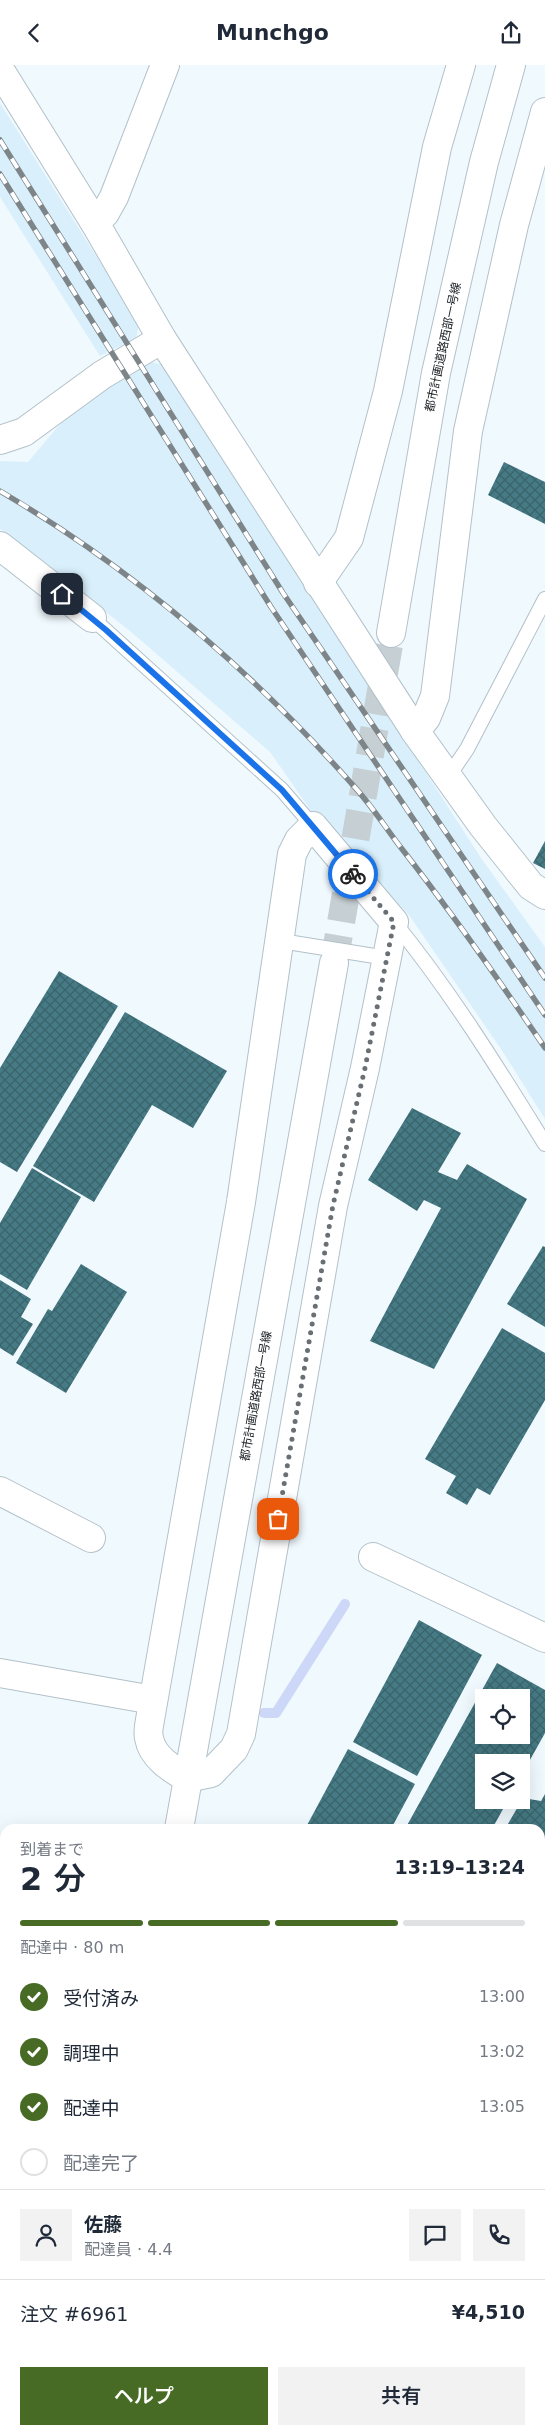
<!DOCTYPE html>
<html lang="ja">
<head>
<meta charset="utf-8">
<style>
  body { margin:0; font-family:"DejaVu Sans","Noto Sans JP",sans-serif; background:#f2f2f3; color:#1f2937; height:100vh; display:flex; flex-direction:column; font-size:19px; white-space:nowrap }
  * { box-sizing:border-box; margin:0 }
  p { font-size:16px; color:#747a83 }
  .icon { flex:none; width:28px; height:28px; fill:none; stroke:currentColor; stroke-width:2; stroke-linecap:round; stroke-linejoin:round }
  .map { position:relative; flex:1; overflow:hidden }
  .drawer { position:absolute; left:0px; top:1759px; width:545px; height:611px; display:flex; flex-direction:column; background:#fff; border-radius:15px 15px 0 0; box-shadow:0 5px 20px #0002 }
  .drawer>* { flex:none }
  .tools { position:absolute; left:475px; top:1624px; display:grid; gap:10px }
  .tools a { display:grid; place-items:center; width:55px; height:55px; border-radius:0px; background:#fff; box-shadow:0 5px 20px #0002; font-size:25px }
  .pin { position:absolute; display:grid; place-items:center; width:42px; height:42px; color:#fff; margin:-21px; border-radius:10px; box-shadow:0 2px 8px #0006 }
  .courier { position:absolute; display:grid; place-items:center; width:50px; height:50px; margin:-25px; border:4px solid #1a73e8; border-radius:50%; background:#fff; color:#222; box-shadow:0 1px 6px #0007 }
  .summary em { font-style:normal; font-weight:600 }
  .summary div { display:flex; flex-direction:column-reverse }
  .summary { display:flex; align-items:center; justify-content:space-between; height:85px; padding:0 20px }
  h1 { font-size:32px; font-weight:600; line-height:38px }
  .bar { display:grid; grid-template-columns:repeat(4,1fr); gap:8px 5px; align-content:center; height:60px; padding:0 20px }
  .bar i { height:6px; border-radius:4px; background:#e0e1e3 }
  .bar .on { background:#476b24 }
  .bar p { grid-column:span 4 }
  .line { display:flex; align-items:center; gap:12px; padding:0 20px; border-top:1px solid #e0e1e3 }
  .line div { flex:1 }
  .round { display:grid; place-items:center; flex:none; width:52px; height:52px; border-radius:0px; background:#f2f2f3 }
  ol { padding:0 20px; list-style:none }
  li { display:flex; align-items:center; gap:15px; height:55px }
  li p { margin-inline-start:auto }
  li .icon { padding:5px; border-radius:50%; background:#476b24; color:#fff; stroke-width:4 }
  li:last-child { color:#747a83 }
  li i { width:28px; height:28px; border:2px solid #e0e1e3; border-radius:50% }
  .primary-button { display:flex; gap:10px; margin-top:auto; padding:10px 20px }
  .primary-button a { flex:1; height:58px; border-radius:0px; background:#476b24; color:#fff; font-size:20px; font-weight:600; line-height:58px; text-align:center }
  .primary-button a+a { background:#f2f2f3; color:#1f2937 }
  header { display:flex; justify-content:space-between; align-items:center; height:65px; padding:0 20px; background:#fff; font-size:22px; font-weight:600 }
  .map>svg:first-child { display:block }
  .built { fill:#d9f0fc }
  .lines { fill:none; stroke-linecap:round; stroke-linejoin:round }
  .stream { stroke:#cdd7f8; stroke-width:10 }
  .building { fill:url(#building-cross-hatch); fill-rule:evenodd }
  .secondary-tunnel { stroke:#c6cfd3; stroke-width:28; stroke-dasharray:28 14; stroke-linecap:butt }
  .lane-casing { stroke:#b3c1c9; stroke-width:16 }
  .street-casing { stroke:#b3c1c9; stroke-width:30 }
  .secondary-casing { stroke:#b3c1c9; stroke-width:30 }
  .lane { stroke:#fff; stroke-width:14 }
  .street { stroke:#fff; stroke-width:28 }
  .secondary { stroke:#fff; stroke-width:28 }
  .rail-casing { stroke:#7e8589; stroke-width:5.5 }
  .rail { stroke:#fff; stroke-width:4; stroke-dasharray:11; stroke-linecap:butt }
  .done { stroke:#696f73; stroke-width:5; stroke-dasharray:0 9 }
  .route { stroke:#1a73e8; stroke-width:6 }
  .labels { text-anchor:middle; stroke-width:4; stroke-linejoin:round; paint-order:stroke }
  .street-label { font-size:12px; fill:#202528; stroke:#fff }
</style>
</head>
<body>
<header><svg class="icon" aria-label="back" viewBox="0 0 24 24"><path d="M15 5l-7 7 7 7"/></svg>Munchgo<svg class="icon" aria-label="share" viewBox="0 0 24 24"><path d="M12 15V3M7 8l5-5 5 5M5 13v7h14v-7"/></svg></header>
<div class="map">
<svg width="545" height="2369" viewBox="0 0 545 2369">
  <defs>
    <pattern id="building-cross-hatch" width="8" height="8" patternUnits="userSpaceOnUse" patternTransform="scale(1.25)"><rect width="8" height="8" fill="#467a84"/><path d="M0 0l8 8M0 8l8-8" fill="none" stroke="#3a646c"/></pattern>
  </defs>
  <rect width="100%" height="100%" fill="#f0f9fe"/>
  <g class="built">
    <path d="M0 38 139 259 136 273 100 291 0 132Z"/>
    <path d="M152 297 163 300 481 793 545 882V1054L503 987 409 850 311 746 270 687 130 566 0 464V396L28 397 61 358 90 332Z"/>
  </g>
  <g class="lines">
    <path class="stream" d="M264 1648H276L345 1539"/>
  </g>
  <g class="building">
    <path d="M504 397 545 417V459L488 430Z"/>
    <path d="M545 776V804L533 798Z"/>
    <path d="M59 906 118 941 17 1107 0 1097V1003Z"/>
    <path d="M125 947 227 1006 193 1063 152 1040 94 1137 33 1101Z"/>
    <path d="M412 1043 461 1068 438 1107 457 1115 467 1099 527 1134 434 1304 370 1276 441 1143 424 1135 417 1146 368 1115Z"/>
    <path d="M32 1103 81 1132 27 1225 0 1209V1158Z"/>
    <path d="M543 1181 545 1182V1262L507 1239Z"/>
    <path d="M81 1199 127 1227 66 1328 16 1298 48 1244 52 1246Z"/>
    <path d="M0 1215 31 1234 21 1252 33 1259 13 1291 0 1283Z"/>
    <path d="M502 1263 545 1288V1335L490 1430 477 1423 467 1440 446 1428 456 1411 425 1394Z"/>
    <path d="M419 1555 482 1590 417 1711 353 1677Z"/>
    <path d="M497 1598 545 1625V1668L521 1711V1698H484V1735H508L492 1764H405ZM484 1632H521V1670H484Z"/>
    <path d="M348 1684 415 1719 391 1764H305Z"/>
    <path d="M545 1729V1970L540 1967V1764H505L523 1733 541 1736Z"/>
    <path d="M540 2007 545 2010V2016L540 2025Z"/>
    <path d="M545 2036V2114L540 2122V2045Z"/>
    <rect x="184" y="2365" width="46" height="4"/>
  </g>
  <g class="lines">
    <path class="secondary-tunnel" d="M334 898 391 568"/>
    <defs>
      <g id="lane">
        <path d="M92 553 282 725 313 761"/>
        <path d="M448 712 467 684 545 534"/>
        <path d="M394 857C451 927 498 1003 545 1079"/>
        <path d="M281 876 387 893"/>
      </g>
      <g id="street">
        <path d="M95 158 105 148 114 132 165 0"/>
        <path d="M0 375 24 367 102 310 162 274"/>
        <path d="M0 481 92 553"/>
        <path d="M318 518 349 473 388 326 437 82 461 0"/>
        <path d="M415 666 426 653 435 631 468 366 514 160 545 47"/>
        <path d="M313 761 394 857 365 1003 333 1141 241 1669 234 1684 211 1708 187 1713C172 1704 152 1692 149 1673 147 1666 150 1656 151 1649L241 1137 292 789 299 775Z"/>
        <path d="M0 1426 91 1473"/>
        <path d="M373 1492 545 1573"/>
        <path d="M0 1608 153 1635"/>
      </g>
      <g id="secondary">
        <path d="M0 5 95 158 162 274 415 666 483 761 531 821 545 830"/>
        <path d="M391 568 436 308 484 97 511 0"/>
        <path d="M179 1764 334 898"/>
        <path d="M0 2118 5 2119"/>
        <path d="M540 2224 545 2225"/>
        <path d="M84 2369 85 2365"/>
      </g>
    </defs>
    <use href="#lane" class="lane-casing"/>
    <use href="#street" class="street-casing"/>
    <use href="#secondary" class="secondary-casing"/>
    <use href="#lane" class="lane"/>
    <use href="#street" class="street"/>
    <use href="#secondary" class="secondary"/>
    <defs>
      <g id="rail">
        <path d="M0 75 283 528 545 913"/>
        <path d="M0 109 271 542 545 950"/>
        <path d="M0 426C131 503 250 604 351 718 370 738 385 762 402 784 452 848 499 915 545 983"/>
      </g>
    </defs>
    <use href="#rail" class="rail-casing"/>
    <use href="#rail" class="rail"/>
  </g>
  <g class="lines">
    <path class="done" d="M278 1454 333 1140 365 1003 394 857 353 809"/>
    <path class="route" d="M62 529 106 565 282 725 353 809"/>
  </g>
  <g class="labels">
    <g class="street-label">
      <text transform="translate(443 282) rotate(-78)" y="4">都市計画道路西部一号線</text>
      <text transform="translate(256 1331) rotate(-80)" y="4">都市計画道路西部一号線</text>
    </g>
  </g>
</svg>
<div class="tools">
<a><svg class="icon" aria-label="locate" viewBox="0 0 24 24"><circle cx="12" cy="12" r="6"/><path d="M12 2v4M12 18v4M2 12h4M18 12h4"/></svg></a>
<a><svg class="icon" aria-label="layers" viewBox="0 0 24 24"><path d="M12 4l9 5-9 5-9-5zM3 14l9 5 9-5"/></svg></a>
</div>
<div class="pin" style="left:278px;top:1454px;background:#ea580c"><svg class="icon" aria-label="bag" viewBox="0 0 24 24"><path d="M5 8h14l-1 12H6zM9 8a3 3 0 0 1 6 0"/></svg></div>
<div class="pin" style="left:62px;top:529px;background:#1f2937"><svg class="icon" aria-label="home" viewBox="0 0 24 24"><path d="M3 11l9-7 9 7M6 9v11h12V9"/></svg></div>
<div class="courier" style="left:353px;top:809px"><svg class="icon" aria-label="bike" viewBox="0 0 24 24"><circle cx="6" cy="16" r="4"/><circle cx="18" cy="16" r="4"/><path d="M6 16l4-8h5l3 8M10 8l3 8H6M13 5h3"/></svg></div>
<section class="drawer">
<div class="summary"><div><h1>2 分</h1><p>到着まで</p></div><em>13:19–13:24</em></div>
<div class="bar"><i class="on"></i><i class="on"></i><i class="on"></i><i></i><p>配達中 · 80 m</p></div>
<ol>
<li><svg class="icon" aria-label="check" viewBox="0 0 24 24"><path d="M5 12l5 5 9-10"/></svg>受付済み<p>13:00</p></li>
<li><svg class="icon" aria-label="check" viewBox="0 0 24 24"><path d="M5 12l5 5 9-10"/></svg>調理中<p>13:02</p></li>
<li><svg class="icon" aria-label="check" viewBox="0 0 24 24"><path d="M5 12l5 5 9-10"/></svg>配達中<p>13:05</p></li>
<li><i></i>配達完了</li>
</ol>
<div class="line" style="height:90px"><a class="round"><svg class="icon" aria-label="person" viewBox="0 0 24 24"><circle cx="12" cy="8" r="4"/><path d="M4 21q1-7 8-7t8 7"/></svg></a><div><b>佐藤</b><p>配達員 · 4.4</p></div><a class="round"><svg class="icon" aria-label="chat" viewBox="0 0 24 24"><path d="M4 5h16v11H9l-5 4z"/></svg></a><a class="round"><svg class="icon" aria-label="phone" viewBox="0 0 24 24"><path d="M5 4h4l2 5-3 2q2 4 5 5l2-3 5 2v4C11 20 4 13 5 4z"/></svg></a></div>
<div class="line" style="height:65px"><div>注文 #6961</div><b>¥4,510</b></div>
<div class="primary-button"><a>ヘルプ</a><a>共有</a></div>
</section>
</div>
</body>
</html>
